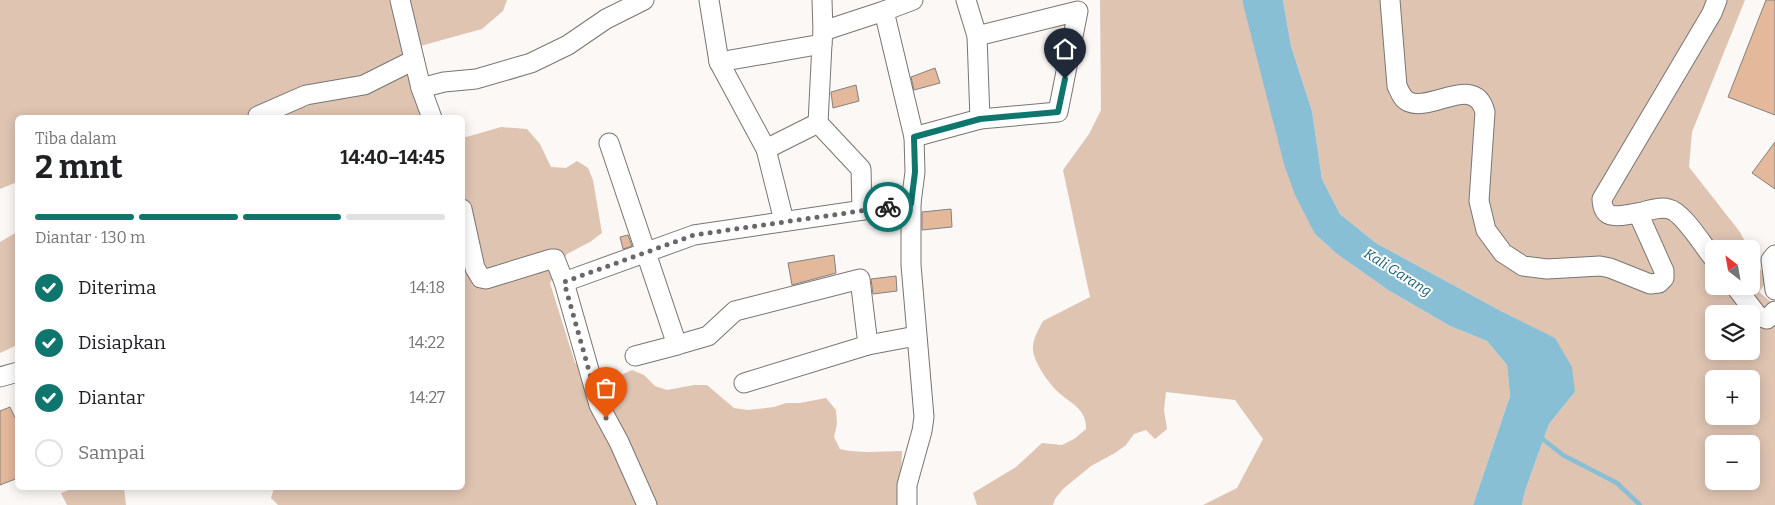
<!DOCTYPE html>
<html lang="id">
<head>
<meta charset="utf-8">
<style>
  body { margin:0; font-family:Bitter,serif; background:#f2f2f2; color:#202124; height:100vh; display:flex; flex-direction:column; font-size:19px; white-space:nowrap }
  * { box-sizing:border-box; margin:0 }
  p { font-size:16px; color:#757577 }
  .icon { flex:none; width:28px; height:28px; fill:none; stroke:currentColor; stroke-width:2; stroke-linecap:round; stroke-linejoin:round }
  .map { position:relative; flex:1; overflow:hidden }
  .details { position:absolute; left:15px; top:115px; width:450px; height:375px; display:flex; flex-direction:column; background:#fff; border-radius:8px; box-shadow:0 2px 12px #0003 }
  .details>* { flex:none }
  .needle { width:32px; rotate:329deg }
  .controls { position:absolute; left:1705px; top:240px; display:grid; gap:10px }
  .controls a { display:grid; place-items:center; width:55px; height:55px; border-radius:8px; background:#fff; box-shadow:0 2px 12px #0003; font-size:25px }
  .pin { position:absolute; display:grid; place-items:center; width:42px; height:42px; color:#fff; margin:-51px -21px; border-radius:50% 50% 50% 0; rotate:-45deg; box-shadow:0 0 5px #0007 }
  .pin .icon { rotate:45deg }
  .courier { position:absolute; display:grid; place-items:center; width:50px; height:50px; margin:-25px; border:4px solid #0f766e; border-radius:50%; background:#fff; color:#222; box-shadow:0 1px 6px #0007 }
  .summary em { font-style:normal; font-weight:700 }
  .summary div { display:flex; flex-direction:column-reverse }
  .summary { display:flex; align-items:center; justify-content:space-between; height:85px; padding:0 20px }
  h1 { font-size:32px; font-weight:700; line-height:38px }
  .bar { display:grid; grid-template-columns:repeat(4,1fr); gap:8px 5px; align-content:center; height:60px; padding:0 20px }
  .bar i { height:6px; border-radius:4px; background:#e0e0e0 }
  .bar .on { background:#0f766e }
  .bar p { grid-column:span 4 }
  ol { padding:0 20px; list-style:none }
  li { display:flex; align-items:center; gap:15px; height:55px }
  li p { margin-inline-start:auto }
  li .icon { padding:5px; border-radius:50%; background:#0f766e; color:#fff; stroke-width:4 }
  li:last-child { color:#757577 }
  li i { width:28px; height:28px; border:2px solid #e0e0e0; border-radius:50% }
  .map>svg:first-child { display:block }
  .green { fill:#dfc4b2; fill-rule:evenodd }
  .water { fill:#89bfd4 }
  .lines { fill:none; stroke-linecap:round; stroke-linejoin:round }
  .stream { stroke:#89bfd4; stroke-width:4.5 }
  .building { fill:#e3b89b; stroke:#84817f }
  .minor-casing { stroke:#787573; stroke-width:21 }
  .minor { stroke:#fff; stroke-width:19 }
  .done { stroke:#6a6866; stroke-width:5; stroke-dasharray:0 9 }
  .route { stroke:#0f766e; stroke-width:6 }
  .labels { text-anchor:middle; stroke-width:4; stroke-linejoin:round; paint-order:stroke }
  .water-label { font-size:14px; font-style:italic; fill:#165d73; stroke:#fff }
</style>
</head>
<body>
<div class="map">
<svg width="1775" height="505" viewBox="0 0 1775 505">
  <rect width="100%" height="100%" fill="#fcf8f6"/>
  <g class="green">
    <path d="M0 0H507L503 11 482 29 402 51 421 117 18 118 17 182 0 189Z"/>
    <path d="M1100 0H1242L1315 234 1337 254 1388 290 1450 326 1487 341 1507 365 1510 396 1473 505H1203L1237 488 1263 439 1235 400 1166 392 1164 410 1167 429 1155 439 1146 430 1134 434 1126 445 1115 453 1091 466 1063 489 1055 499 1053 505H977L973 493 1016 467 1042 443 1062 445 1074 439 1086 429C1087 408 1069 403 1057 391 1048 382 1032 360 1033 347 1033 339 1039 328 1043 321L1090 297 1063 170 1089 134 1101 110Z"/>
    <path d="M1283 0H1745L1692 132 1689 167 1740 232 1749 249H1714V286H1751V252L1767 281 1759 292 1775 305V505H1522L1525 491 1549 424 1575 392 1554 338 1501 311 1376 243 1340 214 1322 179 1312 111 1291 46ZM1714 314H1751V351H1714ZM1714 379H1751V416H1714ZM1714 444H1751V481H1714Z"/>
    <path d="M501 127 527 129 540 144 551 167 566 168 577 161 588 168 593 180 602 233 590 242 567 254 550 283 575 363 608 381 632 370 644 375 655 386 667 390 694 385H707L734 408 748 410 774 407 786 403H800L826 398 836 410 837 424 834 437 840 449C860 454 882 451 902 451L900 505H278L271 498 274 488H462L463 138Z"/>
    <path d="M17 232V345L0 353V242Z"/>
    <path d="M74 488H124L126 505H67L61 493Z"/>
  </g>
  <path class="water" d="M1242 0H1283L1291 46 1312 111 1322 179 1340 214 1376 243 1501 311 1555 338 1572 367 1575 392 1549 424 1525 491 1522 505H1473L1510 396 1507 365 1487 341 1450 326 1388 290 1337 254 1315 234 1295 195 1284 164Z"/>
  <g class="lines">
    <path class="stream" d="M1540 437 1563 455 1617 483 1640 505"/>
  </g>
  <g class="building">
    <path d="M1766 0H1775V115L1728 97Z"/>
    <path d="M935 68 940 83 914 90 911 77Z"/>
    <path d="M856 85 859 101 833 108 831 92Z"/>
    <path d="M1775 142V189L1752 173Z"/>
    <path d="M951 209 952 227 922 230V212Z"/>
    <path d="M628 235 632 246 623 249 620 237Z"/>
    <path d="M834 255 836 273 792 285 788 263Z"/>
    <path d="M896 276 897 291 873 294 871 279Z"/>
    <path d="M10 407 18 424V478L0 485V411Z"/>
  </g>
  <g class="lines">
    <defs>
      <g id="minor">
        <path d="M400 0 421 88 444 82 476 79 531 63 568 45 606 19 644 0"/>
        <path d="M709 0 719 62 822 44 823 31 884 11 914 137 915 172 911 203V265L924 417 922 431 907 485V505"/>
        <path d="M822 0 823 31"/>
        <path d="M1390 0 1397 86C1400 92 1402 99 1409 102 1432 112 1475 73 1485 112L1479 201 1486 230 1503 253 1523 266 1547 269 1600 266 1610 268 1650 284 1659 283 1664 278V271L1638 213C1648 211 1659 206 1669 209 1683 212 1704 247 1714 259"/>
        <path d="M884 11 913 0"/>
        <path d="M977 36 1078 11 1058 112 980 119"/>
        <path d="M822 44 818 123 861 169 862 210"/>
        <path d="M719 62 766 149 784 221"/>
        <path d="M421 88 432 118"/>
        <path d="M258 118V116L306 95 364 85 414 60"/>
        <path d="M914 137 980 119 977 36 966 0"/>
        <path d="M609 143 677 345 708 336 735 311 860 279 868 345 916 336"/>
        <path d="M766 149 818 123"/>
        <path d="M462 209 475 268 481 278 486 279 551 259H555L564 282"/>
        <path d="M1638 213C1621 215 1603 223 1602 199L1712 13 1717 0"/>
        <path d="M1775 255 1771 260 1775 290"/>
        <path d="M1735 286 1758 316 1767 319 1775 311"/>
        <path d="M635 356 677 345"/>
        <path d="M0 377 18 372"/>
        <path d="M744 383 868 345"/>
        <path d="M647 505 619 442 599 405 564 282 694 235 911 203"/>
      </g>
    </defs>
    <use href="#minor" class="minor-casing"/>
    <use href="#minor" class="minor"/>
  </g>
  <g class="lines">
    <path class="done" d="M606 418 600 405 593 385 564 282 694 235 888 207"/>
    <path class="route" d="M888 207 911 204 915 172 914 137 980 119 1058 112 1065 79"/>
  </g>
  <g class="labels">
    <g class="water-label">
      <text transform="translate(1398 272) rotate(32)" y="5">Kali Garang</text>
    </g>
  </g>
</svg>
<div class="controls">
<a><svg class="needle" viewBox="-14 -14 28 28"><path d="M0-13l5 13h-10z" fill="#e53935"/><path d="M0 13l5-13h-10z" fill="#757577"/></svg></a>
<a><svg class="icon" aria-label="layers" viewBox="0 0 24 24"><path d="M12 4l9 5-9 5-9-5zM3 14l9 5 9-5"/></svg></a>
<a>+</a>
<a>−</a>
</div>
<div class="pin" style="left:606px;top:418px;background:#ea580c"><svg class="icon" aria-label="bag" viewBox="0 0 24 24"><path d="M5 8h14l-1 12H6zM9 8a3 3 0 0 1 6 0"/></svg></div>
<div class="pin" style="left:1065px;top:79px;background:#1f2937"><svg class="icon" aria-label="home" viewBox="0 0 24 24"><path d="M3 11l9-7 9 7M6 9v11h12V9"/></svg></div>
<div class="courier" style="left:888px;top:207px"><svg class="icon" aria-label="bike" viewBox="0 0 24 24"><circle cx="6" cy="16" r="4"/><circle cx="18" cy="16" r="4"/><path d="M6 16l4-8h5l3 8M10 8l3 8H6M13 5h3"/></svg></div>
<section class="details">
<div class="summary"><div><h1>2 mnt</h1><p>Tiba dalam</p></div><em>14:40–14:45</em></div>
<div class="bar"><i class="on"></i><i class="on"></i><i class="on"></i><i></i><p>Diantar · 130 m</p></div>
<ol>
<li><svg class="icon" aria-label="check" viewBox="0 0 24 24"><path d="M5 12l5 5 9-10"/></svg>Diterima<p>14:18</p></li>
<li><svg class="icon" aria-label="check" viewBox="0 0 24 24"><path d="M5 12l5 5 9-10"/></svg>Disiapkan<p>14:22</p></li>
<li><svg class="icon" aria-label="check" viewBox="0 0 24 24"><path d="M5 12l5 5 9-10"/></svg>Diantar<p>14:27</p></li>
<li><i></i>Sampai</li>
</ol>
</section>
</div>
</body>
</html>
